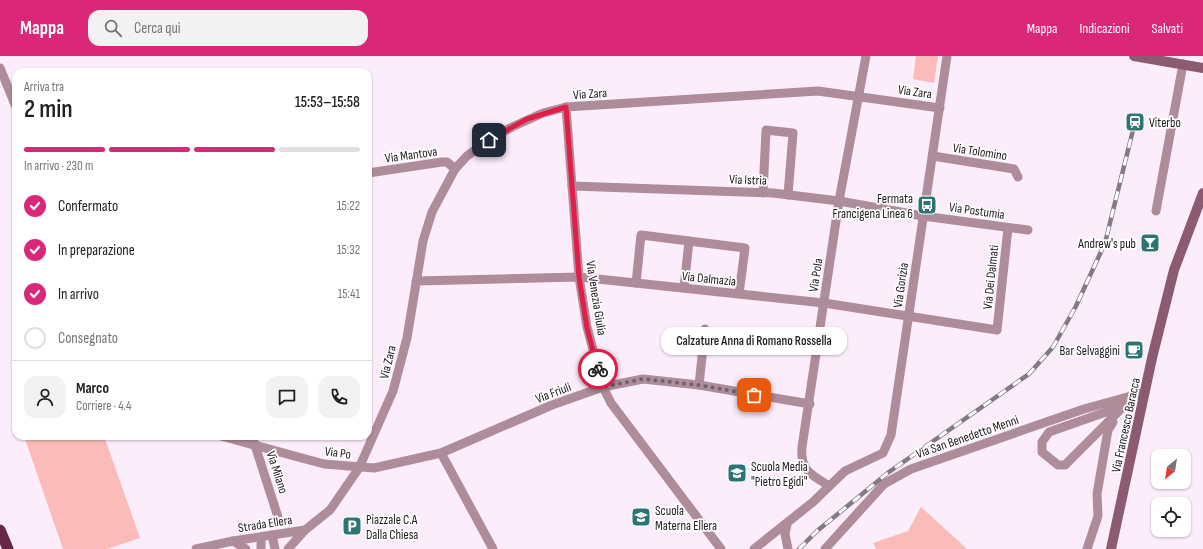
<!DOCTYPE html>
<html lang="it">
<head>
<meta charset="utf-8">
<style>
  body { margin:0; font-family:"Sofia Sans Condensed",sans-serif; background:#f2f2f2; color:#202124; height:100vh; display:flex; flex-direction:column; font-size:15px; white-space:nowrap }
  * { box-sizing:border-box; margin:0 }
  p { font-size:13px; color:#757577 }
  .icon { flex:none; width:22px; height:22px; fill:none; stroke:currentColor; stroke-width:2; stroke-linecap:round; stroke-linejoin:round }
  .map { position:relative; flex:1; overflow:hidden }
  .drawer { position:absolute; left:12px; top:12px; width:360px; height:372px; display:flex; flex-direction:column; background:#fff; border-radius:12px; box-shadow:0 1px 3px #0004 }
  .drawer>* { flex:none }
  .needle { width:26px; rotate:210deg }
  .controls { position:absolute; left:1151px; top:393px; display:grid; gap:8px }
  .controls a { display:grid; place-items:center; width:40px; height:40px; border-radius:8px; background:#fff; box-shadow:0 1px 3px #0004; font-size:20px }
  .pin { position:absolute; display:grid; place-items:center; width:34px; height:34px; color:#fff; margin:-17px; border-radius:8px; box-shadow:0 2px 6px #0006 }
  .courier { position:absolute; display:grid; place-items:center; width:40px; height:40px; margin:-20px; border:3px solid #e11d48; border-radius:50%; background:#fff; color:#222; box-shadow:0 1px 5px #0007 }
  .bubble { position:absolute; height:28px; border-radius:12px; background:#fff; box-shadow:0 1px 3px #0004; font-size:13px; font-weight:600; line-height:28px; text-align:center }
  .headline em { font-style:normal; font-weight:600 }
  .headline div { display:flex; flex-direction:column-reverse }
  .headline { display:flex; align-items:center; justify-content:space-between; height:68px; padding:0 12px }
  h1 { font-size:26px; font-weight:600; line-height:30px }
  .bar { display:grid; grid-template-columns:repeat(4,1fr); gap:6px 4px; align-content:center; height:48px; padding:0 12px }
  .bar i { height:5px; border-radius:3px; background:#e0e0e0 }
  .bar .active { background:#db2777 }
  .bar p { grid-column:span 4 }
  .line { display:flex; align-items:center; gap:10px; padding:0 12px; border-top:1px solid #e0e0e0 }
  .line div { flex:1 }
  .round { display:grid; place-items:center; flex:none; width:42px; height:42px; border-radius:12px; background:#f2f2f2 }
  ol { padding:0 12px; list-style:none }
  li { display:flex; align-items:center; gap:12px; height:44px }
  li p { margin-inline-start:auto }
  li .icon { padding:4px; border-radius:50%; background:#db2777; color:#fff; stroke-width:4 }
  li:last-child { color:#757577 }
  li i { width:22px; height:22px; border:2px solid #e0e0e0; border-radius:50% }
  header { display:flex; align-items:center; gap:24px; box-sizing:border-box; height:56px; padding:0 20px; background:#db2777; color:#fff }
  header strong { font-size:19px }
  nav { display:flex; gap:22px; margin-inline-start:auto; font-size:14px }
  .search { width:280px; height:36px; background:#f2f2f2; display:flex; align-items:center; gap:10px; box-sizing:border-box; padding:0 14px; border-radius:12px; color:#757577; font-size:15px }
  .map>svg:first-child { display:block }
  .green { fill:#fabbb9 }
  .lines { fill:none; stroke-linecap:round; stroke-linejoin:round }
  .minor { stroke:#af8c99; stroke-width:9 }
  .secondary { stroke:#8c5b6f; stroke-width:10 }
  .trunk { stroke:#662844; stroke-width:11 }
  .rail-casing { stroke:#847a83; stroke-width:4.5 }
  .rail { stroke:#fff; stroke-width:3; stroke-dasharray:9; stroke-linecap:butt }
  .done { stroke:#6c636b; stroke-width:4; stroke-dasharray:0 7.2 }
  .route { stroke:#e11d48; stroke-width:5 }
  .labels { text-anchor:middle; stroke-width:3.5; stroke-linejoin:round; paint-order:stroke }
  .street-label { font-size:13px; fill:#1f191e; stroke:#fff }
  .poi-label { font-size:13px; fill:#1f191e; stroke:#fff; text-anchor:start }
</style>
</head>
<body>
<header>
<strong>Mappa</strong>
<div class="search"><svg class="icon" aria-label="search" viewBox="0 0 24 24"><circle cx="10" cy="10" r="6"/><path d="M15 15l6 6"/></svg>Cerca qui</div>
<nav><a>Mappa</a><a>Indicazioni</a><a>Salvati</a></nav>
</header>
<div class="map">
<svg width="1203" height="493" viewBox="0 0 1203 493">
  <rect width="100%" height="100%" fill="#fcedfb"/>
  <g class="green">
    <path d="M916 0H938L934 27 913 23Z"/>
    <path d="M24 380H104L140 482 107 493H63Z"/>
    <path d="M921 451 967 493H876L873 487 908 475Z"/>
  </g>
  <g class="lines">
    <g class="minor">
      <path d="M0 12 16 51"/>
      <path d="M566 51 579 221 587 271 603 331 611 347 721 493"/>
      <path d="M933 100 1014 113 1018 121"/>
      <path d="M368 117 442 106H447L455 113"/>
      <path d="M572 130 773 137 839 145 923 160 1028 174"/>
      <path d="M763 137 766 74 793 77 788 139"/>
      <path d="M1156 155 1183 8"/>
      <path d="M416 225 579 221 824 247 997 274 1008 172"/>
      <path d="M636 227 641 179 745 192 739 238"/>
      <path d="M684 232 689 185"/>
      <path d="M699 329 705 273"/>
      <path d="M1123 350 1049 376 1042 386V396L1058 409H1065L1135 339"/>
      <path d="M221 380 324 408 374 412 441 397 552 349 603 331 643 323 699 329 810 348"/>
      <path d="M252 380 278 461"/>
      <path d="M441 397 493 493"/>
      <path d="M829 430C811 418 800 415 802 391L839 145 866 0"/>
      <path d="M787 468 785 478 788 493"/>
      <path d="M272 479 275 493"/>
      <path d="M261 482V493"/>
      <path d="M233 485 246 493"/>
      <path d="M196 493 233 485 305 474 330 454 359 412 393 335 407 282 423 185 432 156 455 113 467 100 489 84 512 71 543 57 566 51 818 35 940 52"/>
      <path d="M288 493 305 474"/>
      <path d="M754 493 813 446 845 415 883 397 891 379 947 0"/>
      <path d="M825 493 884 428 911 413 1084 353 1145 336"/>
      <path d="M1087 493 1098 460 1097 438 1108 374 1113 366"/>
    </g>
    <g class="secondary">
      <path d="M1134 0 1203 12"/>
      <path d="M1111 493 1152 302 1174 214 1203 137"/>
    </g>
    <path class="trunk" d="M0 474 8 493"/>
    <defs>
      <path id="rail" d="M799 493 817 475 889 416 1029 318 1053 291 1076 250 1105 187 1135 66"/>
    </defs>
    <use href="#rail" class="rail-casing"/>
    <use href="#rail" class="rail"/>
  </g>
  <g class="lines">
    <path class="done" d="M598 313 603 331 643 323 699 329 754 339"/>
    <path class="route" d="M489 84 527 63 566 51 579 221 587 272 598 313"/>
  </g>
  <defs>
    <symbol id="station-square" viewBox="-11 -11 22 22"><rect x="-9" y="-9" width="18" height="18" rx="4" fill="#2b7573" stroke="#fff"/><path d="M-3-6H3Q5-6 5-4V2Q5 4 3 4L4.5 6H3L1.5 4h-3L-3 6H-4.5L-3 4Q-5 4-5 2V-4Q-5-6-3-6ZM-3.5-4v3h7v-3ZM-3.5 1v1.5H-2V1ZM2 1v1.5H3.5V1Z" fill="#fff"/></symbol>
    <symbol id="bus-square" viewBox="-11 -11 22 22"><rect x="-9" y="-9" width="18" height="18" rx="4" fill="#2b7573" stroke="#fff"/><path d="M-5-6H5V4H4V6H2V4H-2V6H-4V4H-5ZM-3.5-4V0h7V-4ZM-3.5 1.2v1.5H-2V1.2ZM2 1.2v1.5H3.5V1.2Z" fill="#fff"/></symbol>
    <symbol id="bar-square" viewBox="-11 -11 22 22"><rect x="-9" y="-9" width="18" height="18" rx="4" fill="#2b7573" stroke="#fff"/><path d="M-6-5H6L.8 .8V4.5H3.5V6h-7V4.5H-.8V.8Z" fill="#fff"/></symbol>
    <symbol id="cafe-square" viewBox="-11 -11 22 22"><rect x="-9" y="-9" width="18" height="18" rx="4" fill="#2b7573" stroke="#fff"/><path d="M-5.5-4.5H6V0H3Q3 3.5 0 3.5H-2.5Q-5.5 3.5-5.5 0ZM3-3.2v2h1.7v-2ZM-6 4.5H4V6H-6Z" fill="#fff"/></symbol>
    <symbol id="school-square" viewBox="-11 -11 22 22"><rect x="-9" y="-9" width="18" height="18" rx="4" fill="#2b7573" stroke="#fff"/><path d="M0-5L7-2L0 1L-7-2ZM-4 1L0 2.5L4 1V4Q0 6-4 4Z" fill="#fff"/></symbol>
    <symbol id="parking-square" viewBox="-11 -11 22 22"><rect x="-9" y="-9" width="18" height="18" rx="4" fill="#2b7573" stroke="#fff"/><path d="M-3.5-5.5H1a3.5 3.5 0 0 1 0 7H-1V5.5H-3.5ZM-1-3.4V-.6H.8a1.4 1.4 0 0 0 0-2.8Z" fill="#fff"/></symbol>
  </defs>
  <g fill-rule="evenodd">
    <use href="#station-square" x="1124" y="55" width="22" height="22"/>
    <use href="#bus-square" x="916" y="138" width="22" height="22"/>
    <use href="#bar-square" x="1139" y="176" width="22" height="22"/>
    <use href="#cafe-square" x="1123" y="283" width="22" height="22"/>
    <use href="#school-square" x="726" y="406" width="22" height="22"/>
    <use href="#school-square" x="630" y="450" width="22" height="22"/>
    <use href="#parking-square" x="341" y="459" width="22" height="22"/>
  </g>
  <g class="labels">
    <g class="street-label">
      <text transform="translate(915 35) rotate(8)" y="5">Via Zara</text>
      <text transform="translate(590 37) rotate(-4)" y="5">Via Zara</text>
      <text transform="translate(980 95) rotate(9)" y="5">Via Tolomino</text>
      <text transform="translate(411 98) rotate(-8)" y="5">Via Mantova</text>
      <text transform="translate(748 123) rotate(2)" y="5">Via Istria</text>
      <text transform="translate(977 154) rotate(8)" y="5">Via Postumia</text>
      <text transform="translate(815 219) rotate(-81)" y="5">Via Pola</text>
      <text transform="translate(990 221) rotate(-84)" y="5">Via Dei Dalmati</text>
      <text transform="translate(709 222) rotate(6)" y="5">Via Dalmazia</text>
      <text transform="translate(900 229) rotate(-82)" y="5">Via Gorizia</text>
      <text transform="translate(597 242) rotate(81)" y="5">Via Venezia Giulia</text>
      <text transform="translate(387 306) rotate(-76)" y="5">Via Zara</text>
      <text transform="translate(553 336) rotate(-21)" y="5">Via Friuli</text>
      <text transform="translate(1125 369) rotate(-78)" y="5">Via Francesco Baracca</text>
      <text transform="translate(967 380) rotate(-19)" y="5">Via San Benedetto Menni</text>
      <text transform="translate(338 396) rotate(8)" y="5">Via Po</text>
      <text transform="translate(278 416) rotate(72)" y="5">Via Milano</text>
      <text transform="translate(265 467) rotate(-9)" y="5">Strada Ellera</text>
    </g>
    <g class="poi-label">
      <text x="1149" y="71">Viterbo</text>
      <text x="913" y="147" text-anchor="end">Fermata<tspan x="913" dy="15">Francigena Linea 6</tspan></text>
      <text x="1136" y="192" text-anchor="end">Andrew's pub</text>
      <text x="1120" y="299" text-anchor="end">Bar Selvaggini</text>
      <text x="751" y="415">Scuola Media<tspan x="751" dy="15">"Pietro Egidi"</tspan></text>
      <text x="655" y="459">Scuola<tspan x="655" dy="15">Materna Ellera</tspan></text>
      <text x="366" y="468">Piazzale C.A<tspan x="366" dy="15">Dalla Chiesa</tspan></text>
    </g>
  </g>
</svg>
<div class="controls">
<a><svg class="needle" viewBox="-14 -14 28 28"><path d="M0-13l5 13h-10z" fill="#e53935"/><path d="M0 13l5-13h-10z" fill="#757577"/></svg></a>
<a><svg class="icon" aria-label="locate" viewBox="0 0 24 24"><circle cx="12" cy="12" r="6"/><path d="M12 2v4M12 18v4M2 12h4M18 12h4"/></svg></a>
</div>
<div class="pin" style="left:754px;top:339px;background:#ea580c"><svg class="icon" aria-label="bag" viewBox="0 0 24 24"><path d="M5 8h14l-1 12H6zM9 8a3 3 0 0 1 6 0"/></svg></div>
<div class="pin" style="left:489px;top:84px;background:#1f2937"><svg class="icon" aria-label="home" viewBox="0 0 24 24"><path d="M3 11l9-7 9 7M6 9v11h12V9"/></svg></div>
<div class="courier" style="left:598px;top:313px"><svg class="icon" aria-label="bike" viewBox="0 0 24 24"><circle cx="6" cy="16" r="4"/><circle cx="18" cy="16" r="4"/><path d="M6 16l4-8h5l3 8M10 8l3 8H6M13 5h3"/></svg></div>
<div class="bubble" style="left:661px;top:271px;width:186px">Calzature Anna di Romano Rossella</div>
<section class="drawer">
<div class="headline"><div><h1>2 min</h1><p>Arriva tra</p></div><em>15:53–15:58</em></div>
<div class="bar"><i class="active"></i><i class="active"></i><i class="active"></i><i></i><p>In arrivo · 230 m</p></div>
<ol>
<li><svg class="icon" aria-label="check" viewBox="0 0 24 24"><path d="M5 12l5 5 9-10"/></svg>Confermato<p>15:22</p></li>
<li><svg class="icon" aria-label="check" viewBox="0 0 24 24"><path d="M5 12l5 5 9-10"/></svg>In preparazione<p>15:32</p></li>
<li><svg class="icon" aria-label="check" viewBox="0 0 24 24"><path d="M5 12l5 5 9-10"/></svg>In arrivo<p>15:41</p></li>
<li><i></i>Consegnato</li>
</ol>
<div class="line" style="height:72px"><a class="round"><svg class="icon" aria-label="person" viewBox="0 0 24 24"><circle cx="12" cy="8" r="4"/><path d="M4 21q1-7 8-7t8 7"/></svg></a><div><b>Marco</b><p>Corriere · 4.4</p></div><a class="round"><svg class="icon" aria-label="chat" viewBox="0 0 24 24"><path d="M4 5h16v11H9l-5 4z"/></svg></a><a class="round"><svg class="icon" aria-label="phone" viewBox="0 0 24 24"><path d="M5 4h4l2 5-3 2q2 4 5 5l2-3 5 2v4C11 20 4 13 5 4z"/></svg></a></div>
</section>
</div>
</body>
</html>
